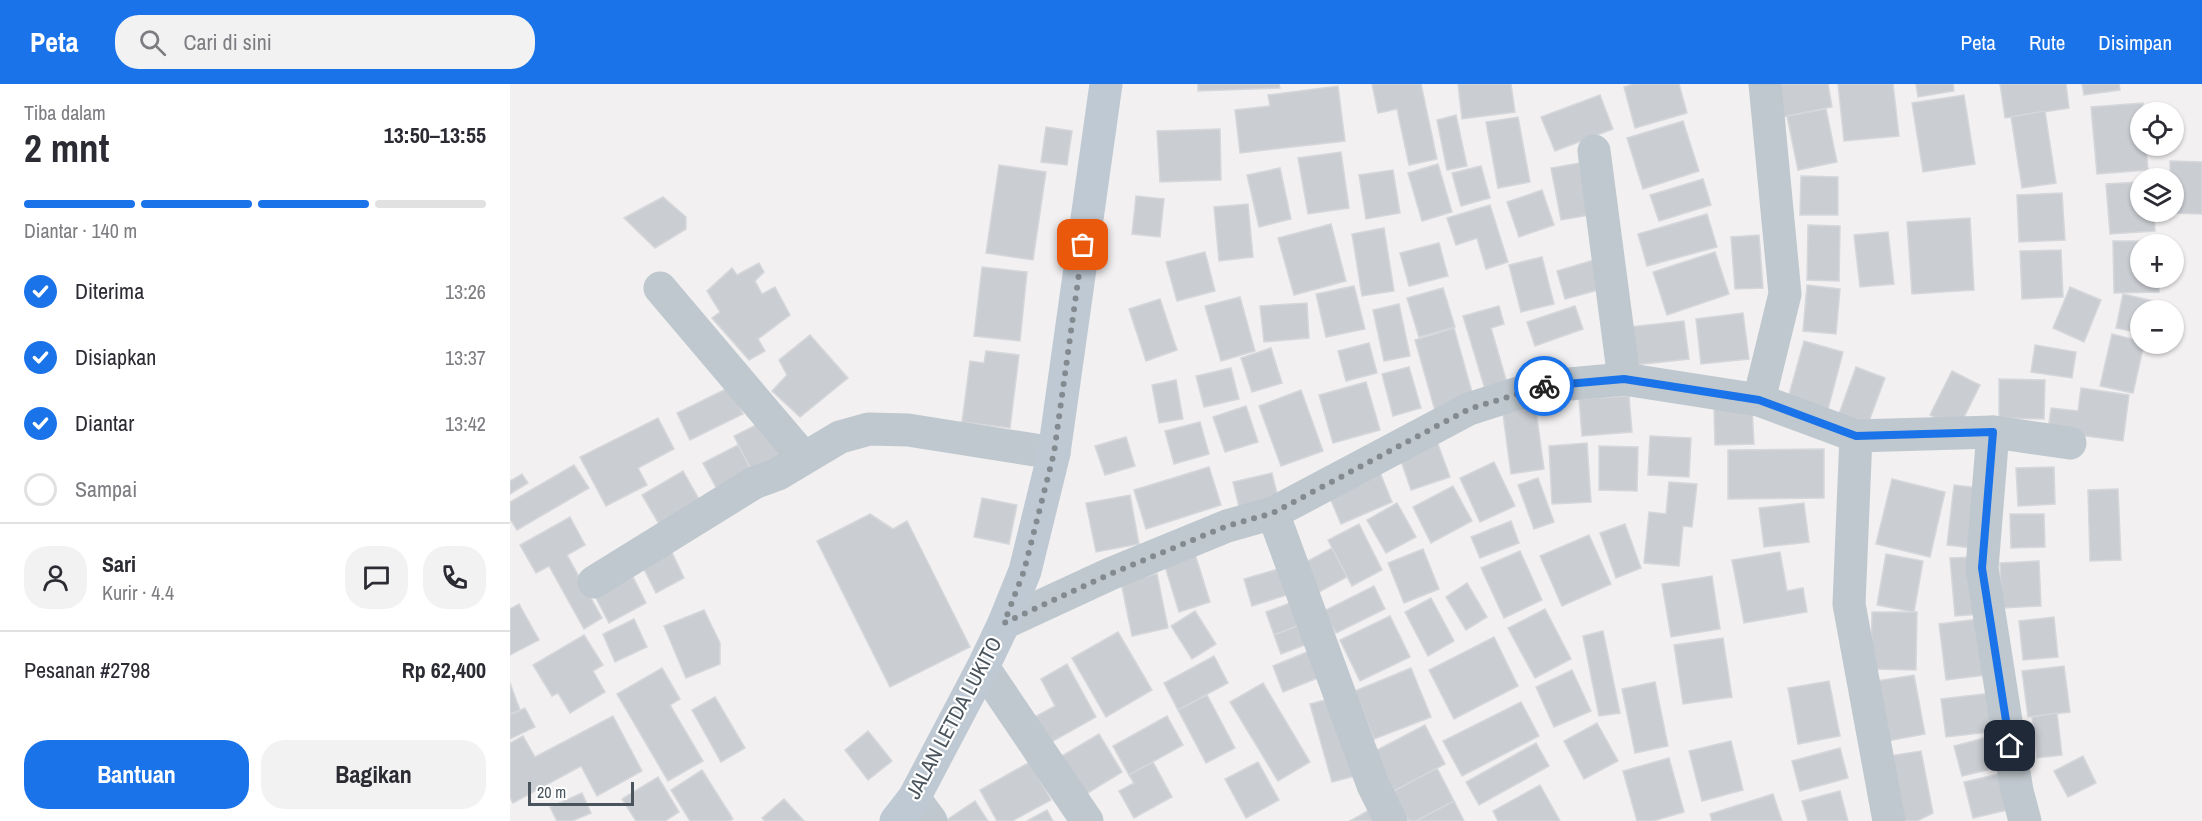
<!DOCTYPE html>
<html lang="id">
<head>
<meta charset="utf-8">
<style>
  body { margin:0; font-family:"Archivo Narrow",sans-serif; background:#f2f2f3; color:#2b2b33; height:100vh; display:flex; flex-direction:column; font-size:22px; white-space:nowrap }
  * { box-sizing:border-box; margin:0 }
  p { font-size:20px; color:#7c7c81 }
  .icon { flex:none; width:33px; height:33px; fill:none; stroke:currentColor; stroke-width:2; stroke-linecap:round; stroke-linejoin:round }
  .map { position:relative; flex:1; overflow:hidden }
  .side { display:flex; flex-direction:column; background:#fff; width:510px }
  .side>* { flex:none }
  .tools { position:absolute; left:1620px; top:18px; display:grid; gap:12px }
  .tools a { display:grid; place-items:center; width:54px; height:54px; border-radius:50%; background:#fff; box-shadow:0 2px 4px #0004; font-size:30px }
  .scale { position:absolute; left:18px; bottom:15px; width:106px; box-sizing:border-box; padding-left:6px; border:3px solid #49545d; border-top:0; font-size:16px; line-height:21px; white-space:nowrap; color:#49545d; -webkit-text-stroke:4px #fff; paint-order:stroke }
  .pin { position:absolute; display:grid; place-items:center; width:51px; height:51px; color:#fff; margin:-26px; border-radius:12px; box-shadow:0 3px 9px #0006 }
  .courier { position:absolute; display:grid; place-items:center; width:60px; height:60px; margin:-30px; border:4px solid #1a73e8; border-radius:50%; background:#fff; color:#222; box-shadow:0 2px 8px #0007 }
  .headline em { font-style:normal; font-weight:700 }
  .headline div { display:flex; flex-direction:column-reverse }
  .headline { display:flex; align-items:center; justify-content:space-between; height:102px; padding:0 24px }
  h1 { font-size:39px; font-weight:700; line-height:45px }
  .bar { display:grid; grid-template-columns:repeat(4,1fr); gap:9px 6px; align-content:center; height:72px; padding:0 24px }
  .bar i { height:8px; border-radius:4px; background:#e1e1e2 }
  .bar .active { background:#1a73e8 }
  .bar p { grid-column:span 4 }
  .line { display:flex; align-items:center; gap:15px; padding:0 24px; border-top:2px solid #e1e1e2 }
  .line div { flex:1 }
  .round { display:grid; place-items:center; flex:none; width:63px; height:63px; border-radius:24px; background:#f2f2f3 }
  ol { padding:0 24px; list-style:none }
  li { display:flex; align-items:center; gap:18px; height:66px }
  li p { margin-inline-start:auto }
  li .icon { padding:6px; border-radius:50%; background:#1a73e8; color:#fff; stroke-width:4 }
  li:last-child { color:#7c7c81 }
  li i { width:33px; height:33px; border:3px solid #e1e1e2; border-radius:50% }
  .action { display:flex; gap:12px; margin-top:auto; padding:12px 24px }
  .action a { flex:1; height:69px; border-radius:24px; background:#1a73e8; color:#fff; font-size:24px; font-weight:700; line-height:69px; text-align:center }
  .action a+a { background:#f2f2f3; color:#2b2b33 }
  header { display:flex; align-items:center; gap:36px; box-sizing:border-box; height:84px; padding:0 30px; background:#1a73e8; color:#fff }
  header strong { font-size:28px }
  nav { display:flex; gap:33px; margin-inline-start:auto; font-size:21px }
  .search { width:420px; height:54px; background:#f2f2f3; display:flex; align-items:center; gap:15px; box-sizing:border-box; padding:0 21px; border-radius:24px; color:#7c7c81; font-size:22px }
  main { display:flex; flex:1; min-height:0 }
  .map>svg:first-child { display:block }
  .building { fill:#cacdd2; stroke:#d5d7db; stroke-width:1.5 }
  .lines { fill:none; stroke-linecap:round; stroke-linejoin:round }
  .street { stroke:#bfc8ce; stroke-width:33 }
  .secondary { stroke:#bfc9d3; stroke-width:33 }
  .done { stroke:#848b90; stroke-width:6; stroke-dasharray:0 10.8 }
  .route { stroke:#1a73e8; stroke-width:8 }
  .labels { text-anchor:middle; stroke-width:4.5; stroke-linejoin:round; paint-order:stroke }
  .street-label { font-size:21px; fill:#49545d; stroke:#fff }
</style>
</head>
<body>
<header>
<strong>Peta</strong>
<div class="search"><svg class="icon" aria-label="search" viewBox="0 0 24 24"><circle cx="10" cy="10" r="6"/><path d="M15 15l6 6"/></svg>Cari di sini</div>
<nav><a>Peta</a><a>Rute</a><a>Disimpan</a></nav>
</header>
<main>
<section class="side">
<div class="headline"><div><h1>2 mnt</h1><p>Tiba dalam</p></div><em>13:50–13:55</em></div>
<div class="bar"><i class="active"></i><i class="active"></i><i class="active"></i><i></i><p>Diantar · 140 m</p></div>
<ol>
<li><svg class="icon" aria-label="check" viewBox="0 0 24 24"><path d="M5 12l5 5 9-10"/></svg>Diterima<p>13:26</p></li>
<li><svg class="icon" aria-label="check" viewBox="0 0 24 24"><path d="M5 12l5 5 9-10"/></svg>Disiapkan<p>13:37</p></li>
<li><svg class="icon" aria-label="check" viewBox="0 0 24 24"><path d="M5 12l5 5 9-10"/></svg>Diantar<p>13:42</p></li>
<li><i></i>Sampai</li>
</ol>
<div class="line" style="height:108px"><a class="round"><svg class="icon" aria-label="person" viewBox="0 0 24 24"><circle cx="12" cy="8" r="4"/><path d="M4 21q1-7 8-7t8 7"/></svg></a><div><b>Sari</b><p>Kurir · 4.4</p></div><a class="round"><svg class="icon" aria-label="chat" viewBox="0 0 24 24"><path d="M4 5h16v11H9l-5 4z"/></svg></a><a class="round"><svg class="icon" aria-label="phone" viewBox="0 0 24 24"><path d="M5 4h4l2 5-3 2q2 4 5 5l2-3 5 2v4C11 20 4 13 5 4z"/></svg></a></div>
<div class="line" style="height:78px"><div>Pesanan #2798</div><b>Rp 62,400</b></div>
<div class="action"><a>Bantuan</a><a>Bagikan</a></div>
</section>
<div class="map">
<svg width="1692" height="737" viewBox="0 0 1692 737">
  <rect width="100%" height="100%" fill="#f2f0f0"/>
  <g class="building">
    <path d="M688 0H769L770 4 688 7Z"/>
    <path d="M862 0H911L927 75 899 81 887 25 868 29Z"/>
    <path d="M948 0H1001L1005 28 952 35Z"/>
    <path d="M1124 0H1169L1177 29 1125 44 1114 3Z"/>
    <path d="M1266 0H1318L1322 23 1272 33Z"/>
    <path d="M1328 0H1383L1389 52 1334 57Z"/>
    <path d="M1406 0H1443L1444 7 1408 13Z"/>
    <path d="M1490 0H1556L1559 24 1495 34Z"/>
    <path d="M1572 0H1609L1610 6 1574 11Z"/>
    <path d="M828 2 835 57 730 69 725 26 760 22 758 11Z"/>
    <path d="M1090 11 1103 45 1045 67 1031 33Z"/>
    <path d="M1454 11 1465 80 1413 88 1402 19Z"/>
    <path d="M1633 19V28H1630V62H1636L1638 86 1587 90 1581 23Z"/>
    <path d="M1316 25 1327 78 1288 86 1277 32Z"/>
    <path d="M1535 27 1546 99 1512 104 1501 33Z"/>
    <path d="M946 31 957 82 937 86 927 36Z"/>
    <path d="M1008 33 1020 98 988 104 976 38Z"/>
    <path d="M1173 37 1189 87 1133 105 1117 54Z"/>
    <path d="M536 43 562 47 557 81 531 78Z"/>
    <path d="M710 45 711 96 650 98 647 47Z"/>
    <path d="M831 68 839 124 798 130 788 74Z"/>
    <path d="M1660 77 1692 78V130L1659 129 1664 128V94H1660Z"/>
    <path d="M1069 79 1080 131 1051 136 1041 84Z"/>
    <path d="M928 80 942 128 912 137 898 89Z"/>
    <path d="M489 81 536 88 523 176 476 169Z"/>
    <path d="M971 82 980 114 951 122 942 89Z"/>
    <path d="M770 84 781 135 749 143 737 91Z"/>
    <path d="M883 86 890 129 856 135 849 91Z"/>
    <path d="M1291 92 1328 93V131H1290Z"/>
    <path d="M1193 95 1201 121 1149 137 1140 111Z"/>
    <path d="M1630 98V128H1644L1645 147 1600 150 1596 100Z"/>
    <path d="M1032 106 1044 141 1009 153 997 118Z"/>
    <path d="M1552 109 1555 156 1509 158 1507 111Z"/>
    <path d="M626 112 654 115 650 153 622 150Z"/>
    <path d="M153 113 176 133V145L145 164 114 134Z"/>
    <path d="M738 120 743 173 709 177 704 123Z"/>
    <path d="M980 121 998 178 976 185 967 154 946 161 937 134Z"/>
    <path d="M1197 130 1207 163 1137 182 1128 150Z"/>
    <path d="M1460 134 1464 206 1402 210 1397 138Z"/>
    <path d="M821 140 836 197 784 211 768 154Z"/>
    <path d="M1298 141 1330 142 1329 197 1297 196Z"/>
    <path d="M874 144 884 207 852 212 842 150Z"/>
    <path d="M1378 148 1384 200 1350 203 1344 151Z"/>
    <path d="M1249 151 1253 204 1225 205 1221 153Z"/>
    <path d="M1603 157H1648V160H1630V194H1649V208L1604 209Z"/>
    <path d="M929 159 938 192 899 202 890 169Z"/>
    <path d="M1551 166 1553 213 1512 215 1510 167Z"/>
    <path d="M695 168 705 207 667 217 656 178Z"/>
    <path d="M1205 168 1219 210 1157 231 1143 188Z"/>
    <path d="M1032 173 1044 220 1011 228 999 181Z"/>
    <path d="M1084 176 1092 205 1055 215 1047 187Z"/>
    <path d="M249 179 254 188 245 197 252 210 265 203 280 231 248 255 255 267 239 276 202 234 210 228 197 207 222 184 227 191Z"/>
    <path d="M472 183 517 188 510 257 464 252Z"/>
    <path d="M1297 201 1330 205 1326 250 1293 247Z"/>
    <path d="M844 202 855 245 816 253 806 210Z"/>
    <path d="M1560 203 1591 216 1574 258 1543 244Z"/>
    <path d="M933 204 945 243 909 253 897 214Z"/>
    <path d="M1613 210 1648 218 1646 226H1630V249L1606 244Z"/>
    <path d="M730 213 745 267 711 277 695 222Z"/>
    <path d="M650 215 667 266 636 277 619 225Z"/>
    <path d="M797 219 799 254 754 258 750 222Z"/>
    <path d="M889 220 900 272 874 277 863 226Z"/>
    <path d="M989 222 994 240 981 244 997 299 975 305 953 232Z"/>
    <path d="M1065 222 1073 245 1025 262 1017 238Z"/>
    <path d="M1233 229 1239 275 1191 280 1186 235Z"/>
    <path d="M1174 237 1179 275 1125 281 1120 243Z"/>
    <path d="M944 244 965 319 926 330 905 256Z"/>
    <path d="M1602 250 1630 257V260H1634L1623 309 1590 302Z"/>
    <path d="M300 251 338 294 290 333 262 307 277 291 269 276Z"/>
    <path d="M1294 257 1333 268 1317 329 1277 318Z"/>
    <path d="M859 259 867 289 836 297 828 267Z"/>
    <path d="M1525 261 1566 268 1562 294 1521 288Z"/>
    <path d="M761 264 772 299 742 308 731 274Z"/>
    <path d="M476 267 509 271 500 344 452 338 460 277 474 279Z"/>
    <path d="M899 283 911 324 883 332 872 290Z"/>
    <path d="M1346 283 1375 294 1358 340 1329 330Z"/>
    <path d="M721 284 729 315 694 323 686 292Z"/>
    <path d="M1442 287 1470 301 1448 345 1420 331Z"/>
    <path d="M1489 295 1535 296 1534 335 1489 334Z"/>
    <path d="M666 296 673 335 649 339 642 301Z"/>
    <path d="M856 298 870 346 823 359 809 311Z"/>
    <path d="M220 303 233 330 180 356 167 329Z"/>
    <path d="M1571 304 1619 311 1613 357 1538 347 1541 324 1568 327Z"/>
    <path d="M791 306 813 367 771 382 749 322Z"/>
    <path d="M1119 312 1122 348 1072 352 1069 315Z"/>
    <path d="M1025 319 1034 385 1001 390 992 323Z"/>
    <path d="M736 322 748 358 715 368 703 333Z"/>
    <path d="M1242 323 1244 360 1205 361 1204 324Z"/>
    <path d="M148 334 164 365 128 384 137 401 96 422 70 373Z"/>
    <path d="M254 337 276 380 246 395 224 352Z"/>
    <path d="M690 338 699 370 664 380 655 347Z"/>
    <path d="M1140 352 1181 354 1179 393 1138 391Z"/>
    <path d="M616 353 625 382 595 391 585 362Z"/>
    <path d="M926 355 940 393 901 406 888 368Z"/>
    <path d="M1077 359 1081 418 1042 420 1039 362Z"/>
    <path d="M228 361 244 392 209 409 193 379Z"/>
    <path d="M1089 362 1128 363 1127 407 1089 406Z"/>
    <path d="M1314 365V414L1218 415V366Z"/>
    <path d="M984 378 1005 422 970 438 950 394Z"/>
    <path d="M64 381 79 404 7 446 0 435V418Z"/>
    <path d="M699 383 711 421 636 445 624 406Z"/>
    <path d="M1544 383 1545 420 1508 422 1506 384Z"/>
    <path d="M869 386 882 418 831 440 817 407Z"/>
    <path d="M173 387 190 417 149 440 132 411Z"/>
    <path d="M762 389 769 418 730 427 723 398Z"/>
    <path d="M12 390 18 399 0 410V397Z"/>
    <path d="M1028 394 1044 438 1024 445 1008 401Z"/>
    <path d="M1382 395 1435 408 1420 473 1366 460Z"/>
    <path d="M1159 398 1187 400 1182 443 1173 442 1169 482 1134 479 1139 428 1156 430Z"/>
    <path d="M1444 401 1469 404 1462 464 1437 461Z"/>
    <path d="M943 402 962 437 921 459 903 423Z"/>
    <path d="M1608 405 1611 476 1580 477 1578 406Z"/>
    <path d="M620 411 629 460 586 468 576 419Z"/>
    <path d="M472 414 507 421 499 460 464 453Z"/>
    <path d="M887 419 906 453 876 469 857 436Z"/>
    <path d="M1294 419 1299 458 1254 463 1249 424Z"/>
    <path d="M360 430 383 445 397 437 460 563 380 603 307 457Z"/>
    <path d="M1500 430H1534L1535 463 1501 464Z"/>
    <path d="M60 433 75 461 57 471 92 534 74 545 39 482 26 489 10 461Z"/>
    <path d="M1001 437 1009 459 970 474 961 453Z"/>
    <path d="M849 440 872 486 842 502 818 456Z"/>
    <path d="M1115 440 1131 484 1106 494 1090 449Z"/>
    <path d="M1079 451 1101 500 1052 522 1030 472Z"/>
    <path d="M158 460 174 494 146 509 129 475Z"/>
    <path d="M822 464 837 493 809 508 794 479Z"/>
    <path d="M913 465 929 505 894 519 878 479Z"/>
    <path d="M1010 467 1032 516 994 534 971 484Z"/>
    <path d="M1270 468 1277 507 1293 504 1297 528 1234 539 1222 476Z"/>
    <path d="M685 470 700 518 669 528 654 479Z"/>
    <path d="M1376 470 1413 477 1404 528 1367 521Z"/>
    <path d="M1467 473 1471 530 1445 532 1440 474Z"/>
    <path d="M1529 477 1531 522 1492 524 1490 479Z"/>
    <path d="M775 483 783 509 742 522 734 495Z"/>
    <path d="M647 490 658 544 622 552 611 498Z"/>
    <path d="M1202 492 1210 545 1161 553 1152 500Z"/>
    <path d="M123 493 136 519 99 539 85 512Z"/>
    <path d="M957 499 977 533 956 546 936 513Z"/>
    <path d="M864 502 875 525 826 549 814 527Z"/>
    <path d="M793 514 801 537 764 551 756 528Z"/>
    <path d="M921 514 944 557 918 572 895 528Z"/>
    <path d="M9 520 29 556 0 571V525Z"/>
    <path d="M1035 525 1061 575 1025 594 998 544Z"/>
    <path d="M194 526 210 559V580L176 594 154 542Z"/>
    <path d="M685 527 706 560 682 575 661 542Z"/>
    <path d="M1362 528H1407L1406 586 1361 585Z"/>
    <path d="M880 532 900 573 850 597 830 556Z"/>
    <path d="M1544 533 1548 573 1513 576 1509 537Z"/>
    <path d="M1477 534 1484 590 1436 596 1429 540Z"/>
    <path d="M124 535 137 563 105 578 93 550Z"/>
    <path d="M801 537 808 556 771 570 764 551Z"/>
    <path d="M1093 547 1110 629 1089 632 1073 552Z"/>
    <path d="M608 548 642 606 596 633 562 574Z"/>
    <path d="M74 551 93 581 83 587 95 608 60 629 48 609 42 612 23 581Z"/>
    <path d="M984 553 1008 602 944 635 919 586Z"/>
    <path d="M1213 554 1222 613 1173 620 1164 561Z"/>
    <path d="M809 563 820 589 773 608 763 582Z"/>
    <path d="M704 572 718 599 668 626 654 599Z"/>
    <path d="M557 580 586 633 536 661 521 635 545 622 531 595Z"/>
    <path d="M1554 582 1560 628 1518 633 1512 587Z"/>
    <path d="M152 584 170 615 160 621 193 677 158 697 107 610Z"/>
    <path d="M901 584 921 633 864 655 845 607Z"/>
    <path d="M1062 586 1081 627 1044 643 1026 603Z"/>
    <path d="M1404 591 1415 650 1378 657 1366 597Z"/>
    <path d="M1319 597 1330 652 1288 660 1278 604Z"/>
    <path d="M1145 598 1158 662 1125 669 1112 605Z"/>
    <path d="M0 599 10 626 0 630Z"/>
    <path d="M753 599 800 678 768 697 720 618Z"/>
    <path d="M1482 609 1487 647 1436 653 1431 615Z"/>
    <path d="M697 611 725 664 696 679 668 626Z"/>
    <path d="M205 613 235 664 211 678 182 626Z"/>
    <path d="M826 613 849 691 822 698 800 620Z"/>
    <path d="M1011 618 1029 652 952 692 933 657Z"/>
    <path d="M15 624 25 643 0 655V631Z"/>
    <path d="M1547 629 1552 671 1527 674 1522 633Z"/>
    <path d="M103 632 132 687 87 712 71 682 3 719 0 713V659L13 652 25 673Z"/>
    <path d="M657 632 673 661 619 691 603 662Z"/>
    <path d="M1087 639 1108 677 1074 695 1054 657Z"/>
    <path d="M915 641 935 680 884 707 863 668Z"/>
    <path d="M358 647 382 677 358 696 335 666Z"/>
    <path d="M589 650 612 688 573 712 550 673Z"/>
    <path d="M1486 651 1494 682 1452 692 1444 662Z"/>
    <path d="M1221 657 1233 706 1192 717 1179 667Z"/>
    <path d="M1026 659 1039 682 969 721 956 698Z"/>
    <path d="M1330 664 1338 694 1290 707 1282 677Z"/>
    <path d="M1411 667 1423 729 1407 737H1391L1379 672Z"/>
    <path d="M1573 672 1586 699 1558 713 1544 687Z"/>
    <path d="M1159 674 1174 728 1143 737H1127L1113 687Z"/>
    <path d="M520 678 541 716 502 737H487L470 706Z"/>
    <path d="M643 678 662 713 624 734 609 707 624 699 619 691Z"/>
    <path d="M748 678 769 716 736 734 715 695Z"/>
    <path d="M927 684 944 717 906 737H899L884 707Z"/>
    <path d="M192 686 223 735 219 737H180L161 706Z"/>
    <path d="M1498 688 1506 724 1463 734 1454 698Z"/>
    <path d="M148 693 169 728 155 737H126L112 715Z"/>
    <path d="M1030 701 1050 737H988L983 727Z"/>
    <path d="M1330 707 1338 737H1298L1292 717Z"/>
    <path d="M72 709 81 729 62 737H47L40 723Z"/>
    <path d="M1263 710 1272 737H1202L1200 730Z"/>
    <path d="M274 715 294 737H255L252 734Z"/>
    <path d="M465 717 478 737H435Z"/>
    <path d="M944 717 954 737H906Z"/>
    <path d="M861 725 868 737H840Z"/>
    <path d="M537 726 543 737H517Z"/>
  </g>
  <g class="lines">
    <g class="street">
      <path d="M1084 67 1114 295"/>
      <path d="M150 204 294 374"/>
      <path d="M1249 316 1275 210 1255 0"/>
      <path d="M1483 348 1472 484 1507 707 1515 737"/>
      <path d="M1346 352 1339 520 1379 737"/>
      <path d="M763 429 863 701 881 737"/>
      <path d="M84 498 244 399 268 390 330 353 359 345 398 346 544 369"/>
      <path d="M494 539 600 490 717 442 763 429 959 325 1027 303 1114 295 1249 316 1346 352 1483 348 1560 359"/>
      <path d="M473 583 577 737"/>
      <path d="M404 714 421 737"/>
    </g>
    <path class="secondary" d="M386 737 404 714 473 583 494 539 515 487 544 369 596 0"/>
  </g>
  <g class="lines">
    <path class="done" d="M573 161 544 369 514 487 494 539 600 490 717 442 763 429 959 325 1034 302"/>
    <path class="route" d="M1034 302 1114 295 1249 316 1346 352 1483 348 1472 484 1500 662"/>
  </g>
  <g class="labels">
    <g class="street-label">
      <text transform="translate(444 634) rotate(-62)" y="7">JALAN LETDA LUKITO</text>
    </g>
  </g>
</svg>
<div class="tools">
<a><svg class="icon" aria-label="locate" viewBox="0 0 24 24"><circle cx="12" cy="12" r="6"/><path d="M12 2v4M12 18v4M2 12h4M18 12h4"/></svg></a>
<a><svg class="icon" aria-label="layers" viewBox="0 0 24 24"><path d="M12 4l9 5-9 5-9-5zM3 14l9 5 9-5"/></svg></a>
<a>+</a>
<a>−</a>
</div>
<div class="scale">20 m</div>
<div class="pin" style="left:573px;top:161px;background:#ea580c"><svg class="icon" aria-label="bag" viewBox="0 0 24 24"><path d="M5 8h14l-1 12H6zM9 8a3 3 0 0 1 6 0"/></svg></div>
<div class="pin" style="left:1500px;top:662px;background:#1f2937"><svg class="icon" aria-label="home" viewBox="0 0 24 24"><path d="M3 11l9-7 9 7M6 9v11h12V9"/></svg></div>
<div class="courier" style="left:1034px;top:302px"><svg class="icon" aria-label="bike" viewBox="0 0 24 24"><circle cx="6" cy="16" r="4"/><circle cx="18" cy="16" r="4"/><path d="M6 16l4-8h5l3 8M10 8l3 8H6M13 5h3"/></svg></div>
</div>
</main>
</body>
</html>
